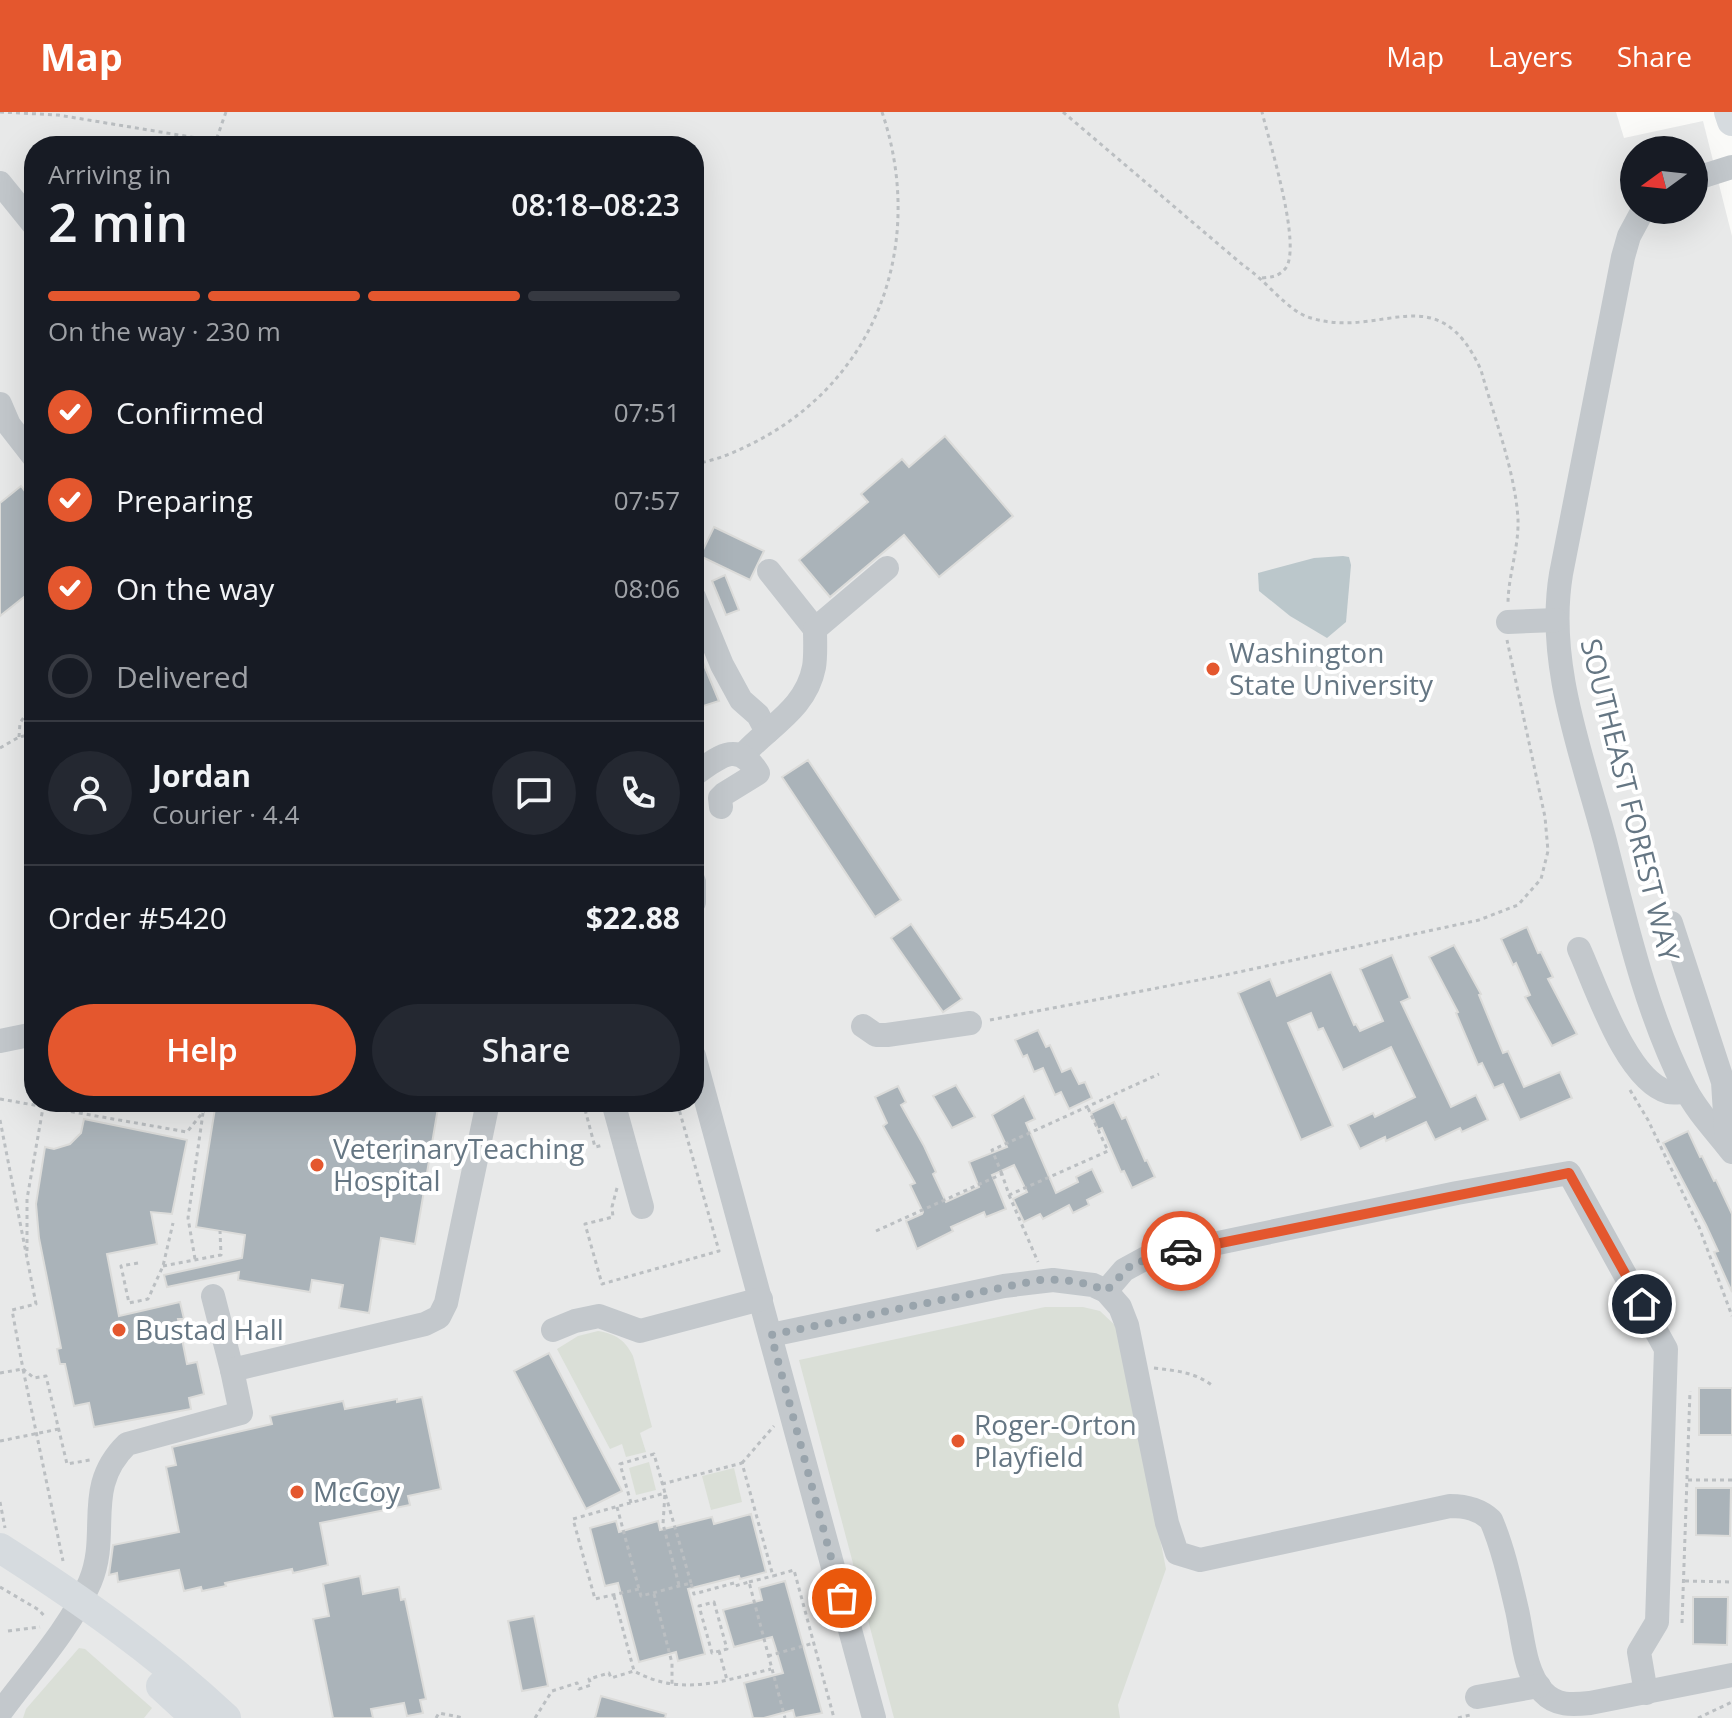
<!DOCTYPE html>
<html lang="en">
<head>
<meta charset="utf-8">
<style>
  body { margin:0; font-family:"Open Sans",sans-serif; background:#242831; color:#f1f3f6; height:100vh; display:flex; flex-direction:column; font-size:30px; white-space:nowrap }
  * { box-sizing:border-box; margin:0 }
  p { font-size:26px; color:#9ea1a6 }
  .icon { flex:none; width:44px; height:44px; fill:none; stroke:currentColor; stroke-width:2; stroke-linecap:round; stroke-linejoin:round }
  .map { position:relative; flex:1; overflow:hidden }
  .panel { position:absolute; left:24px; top:24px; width:680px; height:976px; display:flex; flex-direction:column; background:#171b24; border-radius:32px; box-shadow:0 8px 32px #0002 }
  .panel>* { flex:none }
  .needle { width:52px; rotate:255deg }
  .tools { position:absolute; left:1620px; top:24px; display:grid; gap:16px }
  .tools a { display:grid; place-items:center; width:88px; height:88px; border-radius:50%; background:#171b24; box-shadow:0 8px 32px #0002; font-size:40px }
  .pin { position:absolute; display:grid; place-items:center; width:68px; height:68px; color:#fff; margin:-34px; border:4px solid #fff; border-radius:50%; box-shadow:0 2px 8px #0007 }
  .courier { position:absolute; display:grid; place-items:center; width:80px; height:80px; margin:-40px; border:6px solid #e4572e; border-radius:50%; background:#fff; color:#222; box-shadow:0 2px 10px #0007 }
  .headline em { font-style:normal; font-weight:600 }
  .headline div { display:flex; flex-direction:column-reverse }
  .headline { display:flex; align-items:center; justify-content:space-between; height:136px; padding:0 24px }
  h1 { font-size:52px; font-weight:600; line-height:60px }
  .bar { display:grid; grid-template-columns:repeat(4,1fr); gap:12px 8px; align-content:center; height:96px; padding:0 24px }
  .bar i { height:10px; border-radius:6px; background:#363941 }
  .bar .current { background:#e4572e }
  .bar p { grid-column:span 4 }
  .line { display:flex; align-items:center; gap:20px; padding:0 24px; border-top:2px solid #363941 }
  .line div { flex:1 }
  .round { display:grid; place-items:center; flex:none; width:84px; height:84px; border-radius:42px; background:#242831 }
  ol { padding:0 24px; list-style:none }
  li { display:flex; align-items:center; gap:24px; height:88px }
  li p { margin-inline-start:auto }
  li .icon { padding:8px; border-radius:50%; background:#e4572e; color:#fff; stroke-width:4 }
  li:last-child { color:#9ea1a6 }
  li i { width:44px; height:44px; border:4px solid #363941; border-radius:50% }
  .action { display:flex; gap:16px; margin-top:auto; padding:16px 24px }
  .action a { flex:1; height:92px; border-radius:48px; background:#e4572e; color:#fff; font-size:32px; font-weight:600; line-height:92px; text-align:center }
  .action a+a { background:#242831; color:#f1f3f6 }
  header { display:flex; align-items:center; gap:48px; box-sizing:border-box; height:112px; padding:0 40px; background:#e4572e; color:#fff }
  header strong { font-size:38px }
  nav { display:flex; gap:44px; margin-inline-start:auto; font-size:28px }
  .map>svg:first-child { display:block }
  .built { fill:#e8e9e9; fill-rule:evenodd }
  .green { fill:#dadfd7 }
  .water { fill:#bbc7cb }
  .building { fill:#aab3b9; stroke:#dcdcda; stroke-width:2 }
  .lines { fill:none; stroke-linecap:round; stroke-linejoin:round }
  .path { stroke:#bbbfc2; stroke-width:3; stroke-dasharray:4 4; stroke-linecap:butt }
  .minor { stroke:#c3c8cc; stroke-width:24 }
  .major { stroke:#d6dbdf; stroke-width:30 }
  .done { stroke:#99a4ac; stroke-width:8; stroke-dasharray:0 14.4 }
  .route { stroke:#e4572e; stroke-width:10 }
  .poi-dot { fill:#e4572e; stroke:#fff; stroke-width:3 }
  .labels { text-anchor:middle; stroke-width:8; stroke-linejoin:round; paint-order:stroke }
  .poi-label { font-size:28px; fill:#657683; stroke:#fff; text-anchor:start }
  .street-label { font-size:28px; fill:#657683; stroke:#fff }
</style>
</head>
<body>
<header>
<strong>Map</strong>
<nav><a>Map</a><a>Layers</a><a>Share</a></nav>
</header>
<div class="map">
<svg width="1732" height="1606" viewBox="0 0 1732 1606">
  <rect width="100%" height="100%" fill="#fafaf8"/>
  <path class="built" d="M0 0H1616L1624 26 1703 9 1732 124V1606H0ZM34 34H694V990H34ZM1634 38H1694V98H1634Z"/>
  <g class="green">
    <path d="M1045 1195H1083L1100 1199 1119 1217 1166 1457 1118 1593 1120 1606H894L799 1248Z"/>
    <path d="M598 1219C616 1222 625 1228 633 1244L652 1315 640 1321 646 1340 626 1345 622 1332 610 1337 557 1237 578 1224Z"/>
    <path d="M649 1350 656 1378 636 1383 629 1356Z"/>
    <path d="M734 1356 742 1390 711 1398 702 1364Z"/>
    <path d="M79 1536 85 1537 152 1596 144 1606H23L26 1597Z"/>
  </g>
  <path class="water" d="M1343 444 1349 445 1351 453 1346 510 1327 526 1290 504 1259 479 1258 461 1314 446Z"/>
  <g class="building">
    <path d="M945 324 1013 404 939 465 904 423 830 485 799 448 868 390 861 382 902 347 909 355Z"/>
    <path d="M21 374 34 391V477L0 504V391Z"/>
    <path d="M714 415 764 439 750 468 700 444Z"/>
    <path d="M725 463 739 498 726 503 712 469Z"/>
    <path d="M694 529 719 589 694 597Z"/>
    <path d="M808 648 901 788 875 805 782 665Z"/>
    <path d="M911 812 962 887 943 900 891 826Z"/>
    <path d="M1527 815 1538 841 1541 840 1553 865 1548 867 1577 922 1552 934 1525 885 1530 883 1516 851 1513 853 1501 827Z"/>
    <path d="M1454 833 1481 882 1479 883 1503 941 1508 939 1524 975 1560 960 1572 986 1520 1008 1503 972 1494 976 1482 951 1478 953 1456 901 1458 900 1429 845Z"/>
    <path d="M1392 843 1410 886 1401 890 1451 995 1476 983 1488 1008 1462 1020 1460 1016 1435 1028 1426 1010 1386 1029 1385 1025 1360 1037 1348 1013 1373 1001 1375 1005 1415 985 1391 935 1343 958 1323 916 1318 918 1311 901 1288 911 1333 1014 1301 1028 1238 881 1270 867 1277 884 1331 860 1354 913 1356 912 1360 919 1383 909 1360 857Z"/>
    <path d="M1038 918 1046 935 1050 933 1062 960 1071 956 1079 972 1085 970 1092 986 1069 997 1061 980 1055 983 1043 956 1034 960 1027 943 1023 945 1015 928Z"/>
    <path d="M956 973 975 1005 952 1016 933 984Z"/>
    <path d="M898 974 906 990 901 993 924 1034 936 1060 933 1062 946 1090 979 1075 969 1050 1007 1035 992 1003 1024 984 1035 1007 1026 1011 1056 1081 1078 1070 1076 1065 1092 1057 1103 1080 1087 1088 1089 1093 1073 1101 1069 1093 1043 1107 1040 1102 1024 1110 1013 1087 1027 1080 1014 1053 992 1063 1006 1097 986 1105 984 1100 951 1115 953 1119 917 1137 906 1109 922 1102 923 1100 910 1073 915 1071 883 1014 887 1011 875 985Z"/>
    <path d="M216 990H439L415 1132 381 1126 369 1201 339 1196 343 1173 312 1168 310 1180 238 1168 239 1160 167 1175 164 1163 242 1146 245 1123 196 1115Z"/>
    <path d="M1114 990 1122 1007 1126 1005 1145 1049 1147 1048 1155 1065 1132 1076 1124 1059 1121 1060 1102 1016 1098 1018 1091 1001Z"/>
    <path d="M84 1007 187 1028 172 1102 151 1100 157 1132 107 1142 119 1204 180 1190 184 1207H178L187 1252 197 1250 204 1282 189 1286 191 1297 94 1315 89 1291 74 1294 65 1252H60L57 1237 61 1236 39 1126 36 1092 45 1035 54 1037 70 1032 81 1021Z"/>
    <path d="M1688 1019 1700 1045 1702 1044 1714 1069 1716 1068 1732 1102V1180L1714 1140 1718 1139 1706 1113 1663 1031Z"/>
    <path d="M549 1241 622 1379 586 1397 514 1259Z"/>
    <rect x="1699" y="1276" width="33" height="47"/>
    <path d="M422 1285 441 1377 408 1384 410 1393 320 1411 328 1453 293 1461 292 1457 225 1471 226 1474 202 1479 201 1475 184 1479 179 1458 118 1470 117 1461 109 1463 113 1433 179 1420 166 1355 176 1353 172 1335 272 1312 270 1304 343 1289 345 1297 397 1287V1290Z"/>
    <path d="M1696 1376H1731L1730 1424 1696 1423Z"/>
    <path d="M751 1402 766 1460 740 1467 739 1464 688 1477 705 1542 678 1549 676 1540 639 1550 618 1471 605 1474 590 1416 616 1409 619 1420 658 1409 660 1418 712 1405 714 1412Z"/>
    <path d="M360 1464 363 1482 399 1475 401 1488 405 1487 426 1587 420 1588 423 1601 407 1604 404 1591 371 1597 373 1606H333L313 1507 329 1504 323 1472Z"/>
    <path d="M785 1469 822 1601 795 1606 793 1598 764 1606H753L744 1571 783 1561 775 1534 772 1525 734 1535 723 1498 762 1488 759 1476Z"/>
    <path d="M1693 1485H1728L1727 1533 1693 1532Z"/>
    <path d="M534 1504 548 1574 522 1579 508 1509Z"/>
    <path d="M601 1584 666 1602 665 1606H595Z"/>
  </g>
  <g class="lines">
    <g class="path">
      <path d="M0 0 58 3 215 29"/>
      <path d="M1063 0 1244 154C1266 168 1288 200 1311 206 1383 228 1437 162 1481 258 1494 305 1515 359 1518 407 1519 436 1508 464 1508 492"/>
      <path d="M214 34 226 0"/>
      <path d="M25 130 34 142"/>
      <path d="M1262 166C1271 165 1278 165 1285 157 1303 136 1269 29 1262 0"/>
      <path d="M694 352C720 348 745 336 768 323 883 256 924 124 882 0"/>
      <path d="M19 625 20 611 30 596 34 595"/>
      <path d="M0 636 19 625 34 622"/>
      <path d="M990 908 1225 863 1479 808 1518 793 1541 767 1548 739 1545 705 1507 528"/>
      <path d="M1630 978 1648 1008 1699 1115 1732 1204"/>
      <path d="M0 987 187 1020 204 999 205 990"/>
      <path d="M583 990 595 1035 604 1033"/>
      <path d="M0 1008 36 1192 12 1198 23 1257 34 1266 46 1264 67 1352 90 1348"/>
      <path d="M1002 1062 992 1038 1159 962"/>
      <path d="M617 1076 612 1095 613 1105 585 1112 602 1172 719 1139 677 990"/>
      <path d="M1009 1083 1038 1150"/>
      <path d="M876 1119 1002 1062 1009 1083 1108 1039 1087 994"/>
      <path d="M27 1139V1087L44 990"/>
      <path d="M195 1147 188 1106 203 1001"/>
      <path d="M138 1151 121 1154 129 1191 148 1187 163 1154 173 1111"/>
      <path d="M163 1154 221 1143 220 1119"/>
      <path d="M1154 1256C1177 1259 1196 1260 1214 1275"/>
      <path d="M0 1261 23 1257 63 1449"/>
      <path d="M0 1329 59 1317"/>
      <path d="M742 1351 774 1314"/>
      <path d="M1688 1368H1732"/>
      <path d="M662 1372 742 1351 773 1464 794 1458 834 1606"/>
      <path d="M0 1390 5 1416"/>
      <path d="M631 1391 620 1352 654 1342 665 1381C634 1390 604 1398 573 1407L595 1487 639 1477 641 1484 691 1471 694 1482 734 1471 735 1474 749 1470 785 1606"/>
      <path d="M617 1395 639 1477"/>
      <path d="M1685 1469 1732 1470"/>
      <path d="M749 1470 773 1464"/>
      <path d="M679 1473 663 1412 665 1381 691 1471"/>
      <path d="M0 1475 39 1498 46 1506"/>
      <path d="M654 1482 672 1551V1572"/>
      <path d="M614 1484 634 1559C681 1585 723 1569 771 1557"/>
      <path d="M714 1490 727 1537 712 1541 699 1494Z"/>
      <path d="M1682 1511 1690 1279"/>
      <path d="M8 1519 40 1515"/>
      <path d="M719 1539 727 1568"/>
      <path d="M768 1544 814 1531"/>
      <path d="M436 1606 439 1601 464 1606"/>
      <path d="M535 1606 552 1579 577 1571 579 1577 591 1573 589 1567 609 1561 611 1566 634 1559"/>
      <path d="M1458 1606 1470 1603"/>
      <path d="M1698 1606 1732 1590"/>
    </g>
    <g class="minor">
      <path d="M1694 67 1732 55"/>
      <path d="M0 71 34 113"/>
      <path d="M1643 98 1629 124 1623 145 1561 462C1546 552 1582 642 1605 729 1626 811 1646 900 1685 976 1697 1000 1716 1019 1732 1040"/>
      <path d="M0 292 9 313 34 345"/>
      <path d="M769 459 815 517"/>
      <path d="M694 485 722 553 741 588 758 603 767 620"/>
      <path d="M1508 510 1556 508"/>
      <path d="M743 643C769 614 806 597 814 555 816 543 815 529 815 517L887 456"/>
      <path d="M694 663C720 644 738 628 758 661L724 682 720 686 721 695"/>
      <path d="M694 770V790"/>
      <path d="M1671 811 1723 970 1727 1033"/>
      <path d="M1579 837C1596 874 1626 968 1668 980 1673 981 1681 980 1687 980"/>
      <path d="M863 914 876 923H887L970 911"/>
      <path d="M0 929 34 922"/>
      <path d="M694 944 874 1606"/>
      <path d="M613 990 642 1095"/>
      <path d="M1106 1179 1124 1158 1146 1146 1457 1081 1569 1061 1666 1237 1657 1510 1639 1540 1646 1581"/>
      <path d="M213 1184 232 1258"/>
      <path d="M553 1218 575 1209 599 1204 640 1219 761 1187"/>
      <path d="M771 1223 1004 1174 1053 1168 1093 1173 1106 1179 1120 1195 1127 1213 1167 1411 1177 1441 1200 1448 1450 1394C1466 1394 1479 1397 1491 1408 1503 1436 1510 1468 1517 1498 1523 1524 1524 1560 1543 1580 1556 1594 1572 1593 1590 1591L1732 1563"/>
      <path d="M1477 1585 1539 1574"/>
      <path d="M0 1601C30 1560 70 1517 90 1470 111 1420 82 1376 127 1332L241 1301 232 1258 425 1212 439 1205 446 1191 488 990"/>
    </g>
    <g class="major">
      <path d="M1729 0 1732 9"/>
      <path d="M0 1436C80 1487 157 1541 226 1606"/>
      <path d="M161 1574 196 1606"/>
    </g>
  </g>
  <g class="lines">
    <path class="done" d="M842 1486 771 1223 1039 1168C1062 1167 1085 1169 1106 1179L1132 1152 1181 1139"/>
    <path class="route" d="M1181 1139 1569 1061 1642 1192"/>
  </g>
  <g class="poi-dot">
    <circle cx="1213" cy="557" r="8"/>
    <circle cx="317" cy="1053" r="8"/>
    <circle cx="119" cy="1218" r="8"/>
    <circle cx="958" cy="1329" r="8"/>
    <circle cx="297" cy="1380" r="8"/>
  </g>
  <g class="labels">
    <g class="poi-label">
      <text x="1229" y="551">Washington<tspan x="1229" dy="32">State University</tspan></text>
      <text x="333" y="1047">VeterinaryTeaching<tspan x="333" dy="32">Hospital</tspan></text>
      <text x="135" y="1228">Bustad Hall</text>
      <text x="974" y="1323">Roger-Orton<tspan x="974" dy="32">Playfield</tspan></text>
      <text x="313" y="1390">McCoy</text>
    </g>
    <g class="street-label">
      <text transform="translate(1630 688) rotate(76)" y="10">SOUTHEAST FOREST WAY</text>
    </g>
  </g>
</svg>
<div class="tools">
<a><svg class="needle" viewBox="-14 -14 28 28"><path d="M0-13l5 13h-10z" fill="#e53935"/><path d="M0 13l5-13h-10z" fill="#9ea1a6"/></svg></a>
</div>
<div class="pin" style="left:842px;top:1486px;background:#ea580c"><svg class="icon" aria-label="bag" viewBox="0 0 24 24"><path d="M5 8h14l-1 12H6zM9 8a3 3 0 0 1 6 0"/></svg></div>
<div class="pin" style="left:1642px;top:1192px;background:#1f2937"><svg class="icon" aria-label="home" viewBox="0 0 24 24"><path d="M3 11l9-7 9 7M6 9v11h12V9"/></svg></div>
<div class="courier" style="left:1181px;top:1139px"><svg class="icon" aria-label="car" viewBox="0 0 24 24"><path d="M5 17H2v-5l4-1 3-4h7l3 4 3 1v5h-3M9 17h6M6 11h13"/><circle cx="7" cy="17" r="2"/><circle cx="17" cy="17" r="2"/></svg></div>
<section class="panel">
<div class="headline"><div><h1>2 min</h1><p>Arriving in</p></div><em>08:18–08:23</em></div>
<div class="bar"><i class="current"></i><i class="current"></i><i class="current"></i><i></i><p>On the way · 230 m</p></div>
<ol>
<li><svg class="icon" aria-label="check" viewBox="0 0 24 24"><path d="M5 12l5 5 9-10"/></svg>Confirmed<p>07:51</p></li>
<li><svg class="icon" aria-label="check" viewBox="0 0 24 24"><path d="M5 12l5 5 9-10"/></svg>Preparing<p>07:57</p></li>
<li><svg class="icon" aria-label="check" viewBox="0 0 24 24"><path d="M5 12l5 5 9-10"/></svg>On the way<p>08:06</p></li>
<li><i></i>Delivered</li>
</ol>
<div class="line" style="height:144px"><a class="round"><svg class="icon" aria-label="person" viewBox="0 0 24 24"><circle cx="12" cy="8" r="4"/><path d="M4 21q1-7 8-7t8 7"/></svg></a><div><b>Jordan</b><p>Courier · 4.4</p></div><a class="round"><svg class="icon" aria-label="chat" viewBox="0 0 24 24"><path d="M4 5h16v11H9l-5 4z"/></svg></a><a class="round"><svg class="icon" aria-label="phone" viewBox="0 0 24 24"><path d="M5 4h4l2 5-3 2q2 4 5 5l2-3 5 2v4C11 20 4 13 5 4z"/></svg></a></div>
<div class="line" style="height:104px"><div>Order #5420</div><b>$22.88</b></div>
<div class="action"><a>Help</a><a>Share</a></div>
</section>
</div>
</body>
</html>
